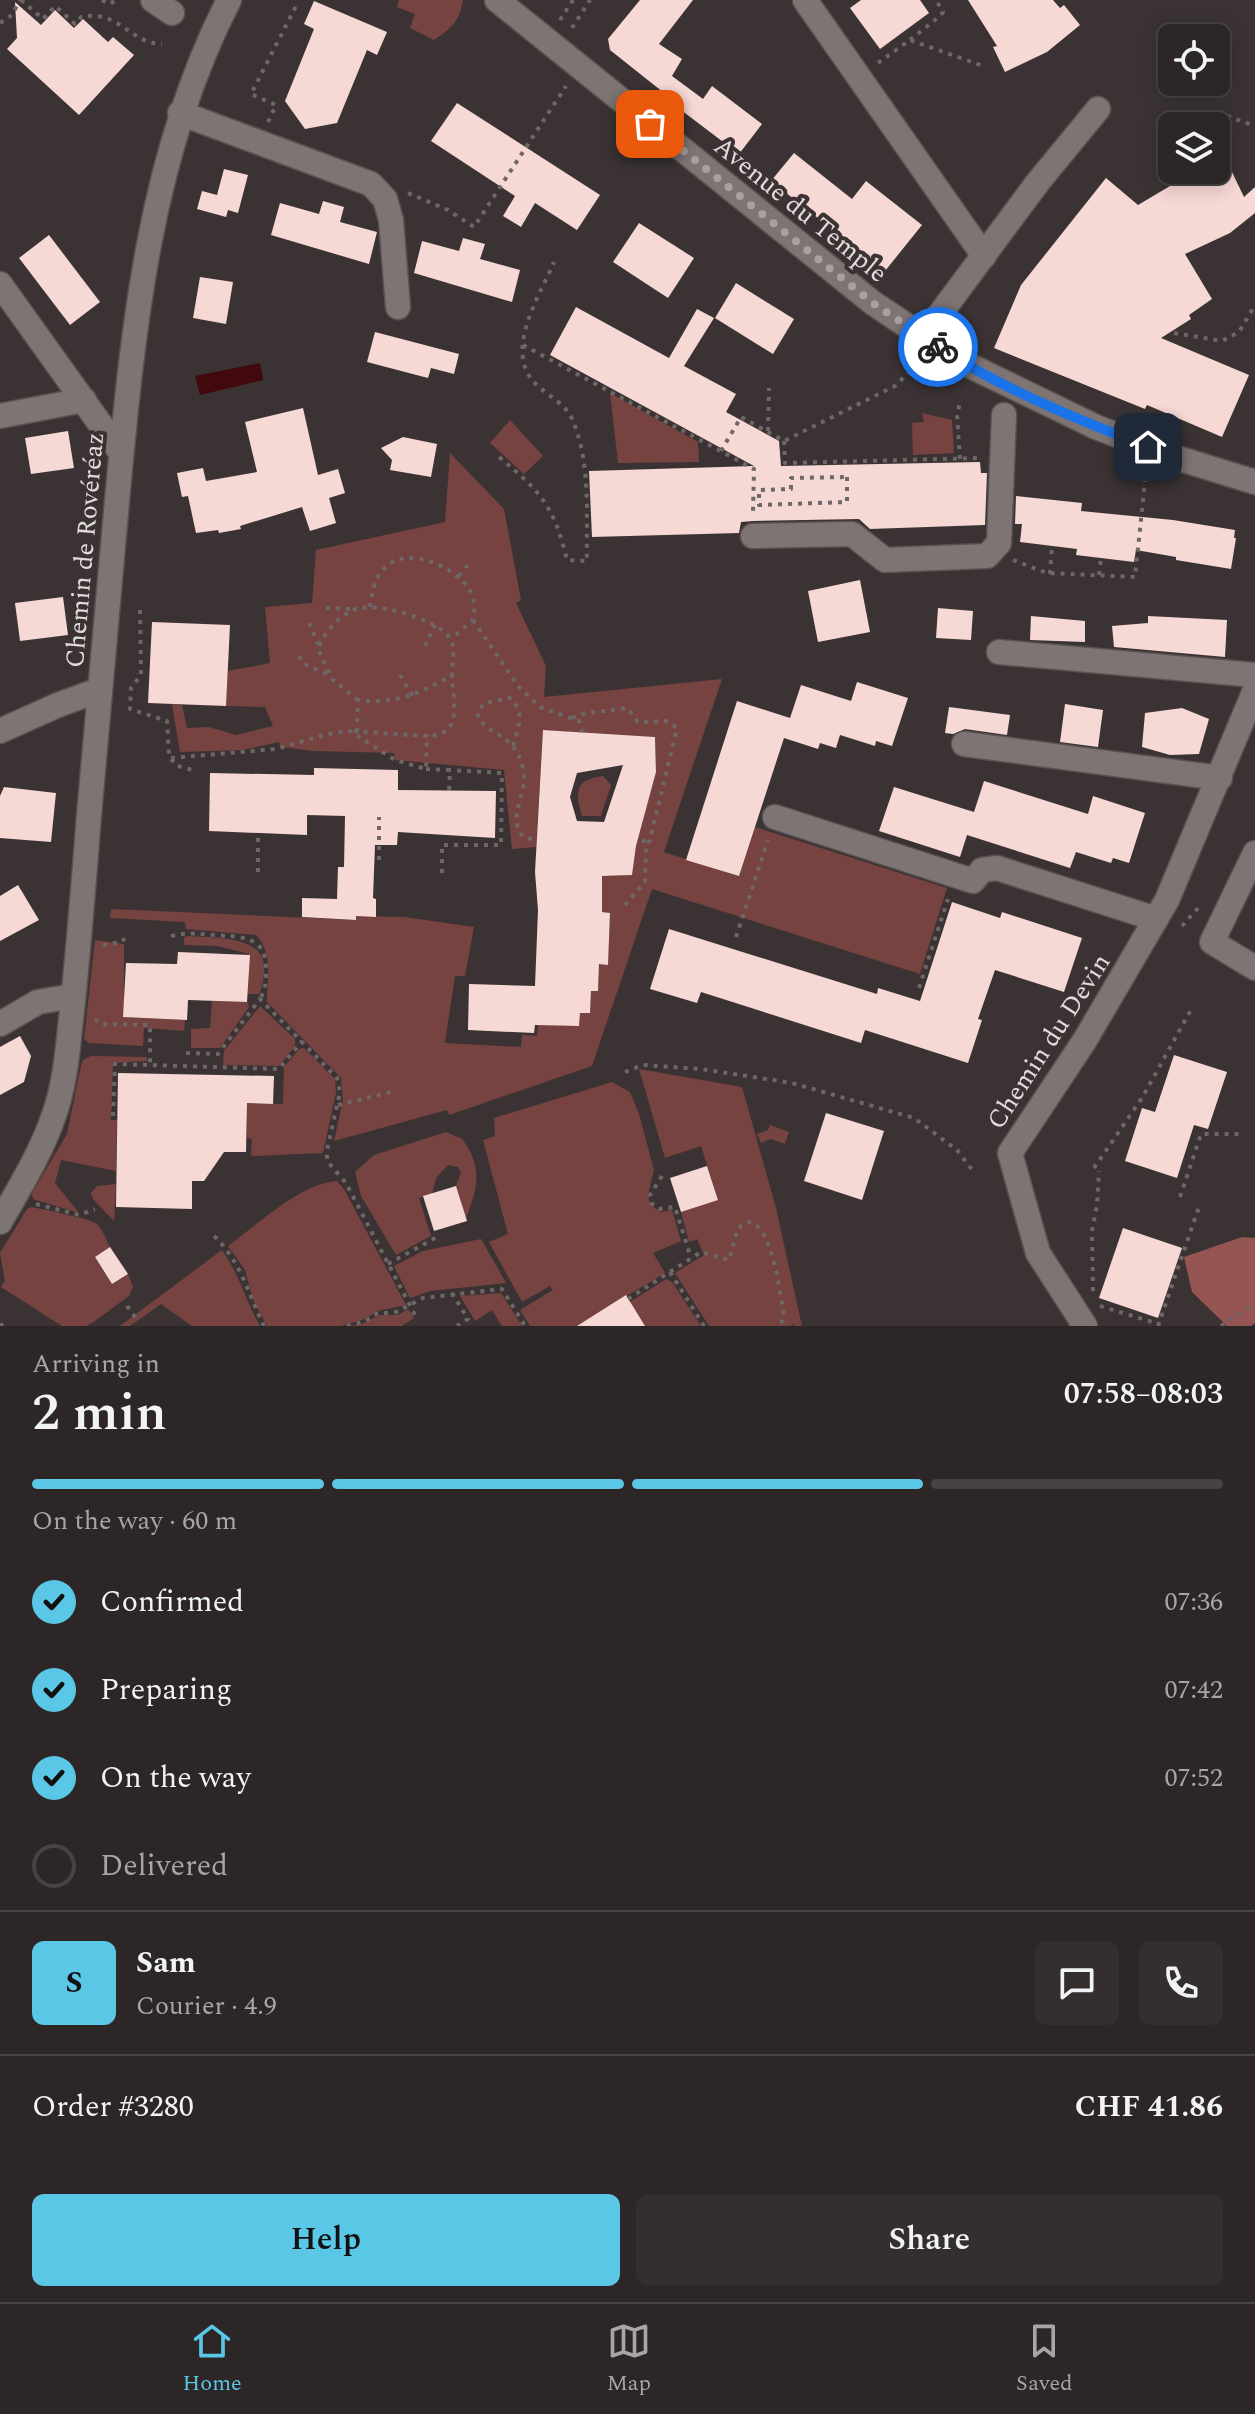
<!DOCTYPE html>
<html lang="en">
<head>
<meta charset="utf-8">
<style>
  body { margin:0; font-family:Spectral,serif; background:#342e2e; color:#f1f3f6; height:100vh; display:flex; flex-direction:column; font-size:30px; white-space:nowrap }
  * { box-sizing:border-box; margin:0 }
  p { font-size:26px; color:#a6a5a7 }
  .icon { flex:none; width:44px; height:44px; fill:none; stroke:currentColor; stroke-width:2; stroke-linecap:round; stroke-linejoin:round }
  .map { position:relative; height:1326px; overflow:hidden }
  .drawer { display:flex; flex-direction:column; background:#2c2626; flex:1 }
  .drawer>* { flex:none }
  .controls { position:absolute; left:1158px; top:24px; display:grid; gap:16px }
  .controls a { display:grid; place-items:center; width:72px; height:72px; border-radius:12px; background:#2c2626; box-shadow:0 4px 20px #0003,0 0 0 2px #484343; font-size:40px }
  .pin { position:absolute; display:grid; place-items:center; width:68px; height:68px; color:#fff; margin:-34px; border-radius:16px; box-shadow:0 4px 12px #0006 }
  .courier { position:absolute; display:grid; place-items:center; width:80px; height:80px; margin:-40px; border:6px solid #1a73e8; border-radius:50%; background:#fff; color:#222; box-shadow:0 2px 10px #0007 }
  .overview em { font-style:normal; font-weight:600 }
  .overview div { display:flex; flex-direction:column-reverse }
  .overview { display:flex; align-items:center; justify-content:space-between; height:136px; padding:0 32px }
  h1 { font-size:52px; font-weight:600; line-height:60px }
  .bar { display:grid; grid-template-columns:repeat(4,1fr); gap:12px 8px; align-content:center; height:96px; padding:0 32px }
  .bar i { height:10px; border-radius:6px; background:#484343 }
  .bar .active { background:#5bc7e7 }
  .bar p { grid-column:span 4 }
  .line { display:flex; align-items:center; gap:20px; padding:0 32px; border-top:2px solid #484343 }
  .line div { flex:1 }
  .round { display:grid; place-items:center; flex:none; width:84px; height:84px; border-radius:12px; background:#342e2e }
  ol { padding:0 32px; list-style:none }
  li { display:flex; align-items:center; gap:24px; height:88px }
  li p { margin-inline-start:auto }
  li .icon { padding:8px; border-radius:50%; background:#5bc7e7; color:#111; stroke-width:4 }
  li:last-child { color:#a6a5a7 }
  li i { width:44px; height:44px; border:4px solid #484343; border-radius:50% }
  .cta { display:flex; gap:16px; margin-top:auto; padding:16px 32px }
  .cta a { flex:1; height:92px; border-radius:12px; background:#5bc7e7; color:#111; font-size:32px; font-weight:600; line-height:92px; text-align:center }
  .cta a+a { background:#342e2e; color:#f1f3f6 }
  .menu { display:flex; justify-content:space-around; align-items:center; height:112px; border-top:2px solid #484343; background:#2c2626; font-size:22px; color:#a6a5a7 }
  .menu a { display:grid; justify-items:center; gap:4px }
  .menu .active { color:#5bc7e7 }
  .map>svg:first-child { display:block }
  .green { fill:#774341 }
  .forest { fill:#955653 }
  .water { fill:#41090c }
  .building { fill:#f6d8d5; fill-rule:evenodd }
  .lines { fill:none; stroke-linecap:round; stroke-linejoin:round }
  .minor-casing { stroke:#575150; stroke-width:27 }
  .path { stroke:#6e6767; stroke-width:4; stroke-dasharray:4 6; stroke-linecap:butt }
  .minor { stroke:#7e7474; stroke-width:24 }
  .done { stroke:#a7a1a0; stroke-width:8; stroke-dasharray:0 14.4 }
  .route { stroke:#1a73e8; stroke-width:10 }
  .labels { text-anchor:middle; stroke-width:8; stroke-linejoin:round; paint-order:stroke }
  .street-label { font-size:26px; fill:#e1dcdb; stroke:#3b3333 }
</style>
</head>
<body>
<div class="map">
<svg width="1255" height="1326" viewBox="0 0 1255 1326">
  <rect width="100%" height="100%" fill="#3b3333"/>
  <g class="green">
    <path d="M399 0H463C459 22 452 28 434 40L410 28 415 14 397 7Z"/>
    <path d="M610 393 698 442 699 462 618 463Z"/>
    <path d="M922 413 952 420 954 453 913 455 912 423 924 422Z"/>
    <path d="M510 420 543 456 524 474 490 443Z"/>
    <path d="M450 453 504 509 521 600 516 603 546 666 544 697 722 679 664 852 739 876 755 827 947 888 920 974 652 889 592 1066 449 1115 447 1110 334 1141 343 1100 341 1078 267 1002C267 977 274 955 256 935L186 929 185 922 110 918 111 909 355 920 356 916 404 917 474 927 465 976H455L445 1043 521 1047 522 1035 537 1036 538 1025 579 1026 580 1013 590 1012 591 991 598 990 599 964H608L610 913 602 912V876L632 875 636 846 656 772 655 737 543 730 536 847 512 849 504 770 395 760 394 753 315 751 281 747 279 742 242 750 180 752 172 704 182 705 187 728 209 727 236 735 273 726 265 707 226 706 228 671 270 663 265 607 312 603 316 550 445 522Z"/>
    <path d="M603 776 611 785 601 816H582C574 790 576 780 603 776Z"/>
    <path d="M188 936C212 938 265 935 264 968 264 977 263 986 259 994H248L249 954 218 946 184 945V937Z"/>
    <path d="M95 940 124 944V1017L185 1020 184 1031 144 1028 143 1046 89 1043 84 1039Z"/>
    <path d="M212 1001 248 1002 249 1007 220 1048H191V1029L210 1028Z"/>
    <path d="M260 1006 295 1039V1046L279 1066 223 1065 224 1051Z"/>
    <path d="M304 1048 335 1079 336 1093 323 1153 251 1156 252 1139 247 1138V1103L283 1104 284 1067 299 1049Z"/>
    <path d="M91 1056 147 1057V1061L113 1063 111 1120H117L116 1171 61 1160 55 1183 79 1213 33 1199 32 1193 67 1134 81 1066 83 1060Z"/>
    <path d="M639 1069 742 1087 776 1208 802 1326H793L795 1323 790 1326H709L675 1273 704 1255 697 1239 689 1242 681 1212 718 1199 701 1146 665 1158Z"/>
    <path d="M612 1082 630 1092 639 1114 654 1170 648 1195 650 1204 660 1212 672 1210 681 1241 653 1253 665 1273 577 1326H530L520 1310 553 1290 550 1286 522 1302 489 1242 508 1234 483 1140 495 1136 494 1118Z"/>
    <path d="M770 1125 789 1132 785 1144 771 1139 761 1143 757 1134 768 1130Z"/>
    <path d="M446 1132 462 1139C483 1166 478 1189 466 1218L456 1186 461 1173 458 1167 448 1165 436 1178 432 1194 419 1198 431 1236 396 1255 361 1196 355 1172 374 1155Z"/>
    <path d="M337 1181 344 1189 406 1305 378 1311 365 1319 341 1326H267L253 1300 245 1270 228 1246C257 1225 301 1183 337 1181Z"/>
    <path d="M116 1184 114 1221 93 1199 91 1193 97 1186Z"/>
    <path d="M31 1207C42 1209 92 1219 97 1224 103 1230 106 1240 110 1247L95 1258 112 1284 128 1274 133 1287 129 1296 92 1323 86 1326H62L1 1287 5 1281 0 1253 27 1209Z"/>
    <path d="M481 1239 506 1283 430 1291 410 1298 394 1266 423 1251Z"/>
    <path d="M222 1250C240 1276 245 1299 260 1326H192L161 1304 130 1326H120Z"/>
    <path d="M666 1279 672 1282 701 1326H645L630 1302Z"/>
    <path d="M501 1293 522 1326H502L492 1310 475 1321 460 1296Z"/>
    <path d="M408 1309 414 1318 402 1326H350L361 1324 380 1315H398Z"/>
  </g>
  <path class="forest" d="M1242 1237 1255 1238V1323L1251 1326H1227L1192 1292 1184 1257Z"/>
  <path class="water" d="M260 363 263 380 200 395 195 376Z"/>
  <g class="building">
    <path d="M640 0H693L659 44 682 59 672 76 703 99 712 86 762 124 739 154 681 110 683 108 610 50 608 39Z"/>
    <path d="M861 0H920L929 13 880 49 850 8Z"/>
    <path d="M968 0H1053L1060 8 1064 5 1080 25 1047 52 1005 72 993 47 997 46Z"/>
    <path d="M314 1 387 32 377 55 367 50 337 123 305 129 285 101 314 29 304 24Z"/>
    <path d="M15 2 41 25 55 10 74 28 83 19 108 42 113 37 134 55 79 115 7 49 17 38Z"/>
    <path d="M457 103 600 195 577 230 535 203 521 227 503 216 515 196 431 141Z"/>
    <path d="M794 153 852 199 866 181 922 225 885 271 771 181Z"/>
    <path d="M224 169 248 175 238 213 228 210 226 217 197 209 202 191 217 195Z"/>
    <path d="M1197 170H1231L1244 197 1255 187V213L1230 233 1185 254 1212 299 1189 315 1191 319 1161 338 1249 375 1222 437 1147 405 1145 409 994 348 1021 285 1106 178 1138 205Z"/>
    <path d="M323 201 344 207 340 222 377 232 369 264 271 235 280 203 319 214Z"/>
    <path d="M639 223 694 258 668 298 613 262Z"/>
    <path d="M49 235 100 302 70 325 19 258Z"/>
    <path d="M463 238 485 244 480 259 520 270 512 302 414 273 422 241 459 251Z"/>
    <path d="M200 277 233 282 226 324 193 318Z"/>
    <path d="M736 283 794 319 773 354 715 318Z"/>
    <path d="M576 307 669 358 697 309 714 318 684 366 736 394 726 412 779 441 781 466 980 462 981 473H987L985 525 870 529 859 519 753 521 741 522 739 533 592 537 589 471 754 466 550 355Z"/>
    <path d="M375 332 459 354 454 374 431 368 428 378 367 362Z"/>
    <path d="M303 408 318 475 338 469 345 493 329 498 336 523 310 531 302 507 240 526 241 529 219 533 218 530 196 533 188 496 182 497 177 473 203 468 206 481 257 472 245 422Z"/>
    <path d="M68 431 74 468 31 474 25 438Z"/>
    <path d="M403 437 437 444 431 477 390 470 392 460 381 448Z"/>
    <path d="M1016 496 1082 503 1081 511 1173 520 1235 530 1234 538H1236L1231 569 1176 560V557L1136 550 1134 562 1076 555 1077 549 1020 542 1022 524H1015Z"/>
    <path d="M860 580 870 632 818 642 808 591Z"/>
    <path d="M63 597 68 635 20 641 15 603Z"/>
    <path d="M938 608 973 611 971 640 936 638Z"/>
    <path d="M1031 616 1085 621V642L1030 640Z"/>
    <path d="M1148 616 1227 620 1225 657 1114 647 1112 626 1148 623Z"/>
    <path d="M152 622 230 625 226 706 148 703Z"/>
    <path d="M857 682 908 698 892 746 876 741 875 746 840 735 836 748 820 743 818 749 784 738 739 876 686 860 737 701 790 718 801 685 851 701Z"/>
    <path d="M1065 704 1103 710 1098 747 1060 742Z"/>
    <path d="M949 707 1010 715 1007 735 965 729 953 734 945 733Z"/>
    <path d="M1182 708 1209 719 1199 754 1170 755 1142 747 1145 713Z"/>
    <path d="M543 730 655 737 656 772 636 846 632 875 602 876V912L610 913 608 965 599 964 598 991H591L590 1013H580L579 1026 535 1025 534 1033 468 1030 469 984 535 986 538 910 535 872ZM623 765 604 822 577 821 570 797 577 773Z"/>
    <path d="M314 768 398 770V790L496 791 495 838 398 832 397 845H375L373 898 376 899V917L356 916V920L302 917V898L337 899 338 867H344L345 816 307 815V835L209 831 210 773 314 775Z"/>
    <path d="M984 781 1088 814 1093 796 1145 813 1129 863 1113 858 1111 863 1076 852 1070 868 967 835 960 857 879 831 894 787 974 812Z"/>
    <path d="M4 787 56 793 51 842 0 838V796Z"/>
    <path d="M18 885 39 920 0 941V896Z"/>
    <path d="M952 902 1000 918 1002 912 1082 938 1064 992 995 970 978 1019 982 1020 968 1063 865 1030 861 1043 701 992 697 1003 650 989 669 929 877 994 878 988 920 1001Z"/>
    <path d="M178 952 250 955 247 1002 188 1000 187 1020 123 1017 126 963 177 964Z"/>
    <path d="M20 1036 31 1056 24 1082 0 1095V1047Z"/>
    <path d="M1174 1055 1227 1072 1208 1129 1194 1125 1177 1178 1125 1161 1142 1108 1155 1112Z"/>
    <path d="M118 1073 274 1076 273 1104 247 1103 246 1152H224L204 1181H192V1209L116 1207Z"/>
    <path d="M826 1113 884 1131 862 1200 804 1181Z"/>
    <path d="M707 1166 718 1200 681 1212 670 1178Z"/>
    <path d="M456 1186 467 1221 434 1231 423 1196Z"/>
    <path d="M1123 1228 1182 1248 1158 1318 1099 1298Z"/>
    <path d="M110 1247 128 1274 112 1284 95 1257Z"/>
    <path d="M626 1295 645 1326H577Z"/>
  </g>
  <g class="lines">
    <defs>
      <g id="minor">
        <path d="M153 0 172 13"/>
        <path d="M497 0 873 303 958 360 1096 427 1174 457 1255 482"/>
        <path d="M805 0 984 256"/>
        <path d="M180 113 371 184 385 199 391 220 398 307"/>
        <path d="M0 284 121 453"/>
        <path d="M923 337 1038 182 1098 109"/>
        <path d="M0 416 84 400"/>
        <path d="M753 536 852 534 885 560 987 556 999 543 1004 415"/>
        <path d="M999 652 1255 675"/>
        <path d="M0 731 58 705 99 690"/>
        <path d="M964 744 1220 778"/>
        <path d="M775 817 973 881 982 870 997 868 1156 919"/>
        <path d="M1255 853 1212 942 1255 968"/>
        <path d="M0 1024 38 1002 73 996"/>
        <path d="M0 1222C20 1187 41 1153 54 1115 66 1082 68 1044 72 1010 79 945 84 880 89 815 98 710 108 606 117 501 133 330 149 155 229 0"/>
        <path d="M1085 1326 1038 1253 1010 1153 1085 1040 1167 900 1255 690"/>
      </g>
    </defs>
    <use href="#minor" class="minor-casing"/>
    <g class="path">
      <path d="M21 0 43 19 55 6 75 24 81 17C119 9 129 43 162 44"/>
      <path d="M102 0 109 4 117 0"/>
      <path d="M560 20 573 0"/>
      <path d="M0 23 12 15 20 0"/>
      <path d="M572 28 590 0"/>
      <path d="M910 40 940 16 943 12 936 0"/>
      <path d="M878 63 910 40 986 67"/>
      <path d="M1227 116 1255 126"/>
      <path d="M268 122 276 105 251 94 296 6"/>
      <path d="M408 193 448 210 474 227 566 86"/>
      <path d="M1174 333 1222 341 1239 332 1255 305"/>
      <path d="M523 345 754 469 753 512"/>
      <path d="M768 431 769 388"/>
      <path d="M784 441 785 463 980 458"/>
      <path d="M721 451 741 417 784 441 895 386 909 372"/>
      <path d="M499 457C541 492 554 506 567 560L587 561C586 515 591 464 573 421 566 403 547 396 534 382 504 350 540 295 554 262"/>
      <path d="M960 459 957 415 960 402"/>
      <path d="M847 477V502L759 505V490L791 489V478Z"/>
      <path d="M1013 560 1047 573 1135 577 1146 472"/>
      <path d="M1050 574 1052 546"/>
      <path d="M1099 575 1101 558"/>
      <path d="M459 576 470 562"/>
      <path d="M370 607C372 593 374 577 386 567 407 545 455 567 469 589 475 599 475 610 473 620L451 639"/>
      <path d="M326 608 353 609"/>
      <path d="M140 610 141 675 131 688 130 709 167 721 169 755 175 765 192 770"/>
      <path d="M473 620 518 686 540 707 579 721 582 732"/>
      <path d="M309 623 318 644"/>
      <path d="M425 646 435 625"/>
      <path d="M299 656 304 664 327 674"/>
      <path d="M400 675 413 696"/>
      <path d="M358 700 332 679 318 649C324 633 339 615 356 609 376 602 438 619 450 638 456 648 452 664 452 675"/>
      <path d="M572 718 586 713 627 708 638 722 666 721 677 728 650 840 646 847"/>
      <path d="M357 732 358 700C395 705 421 693 452 675 453 702 464 736 427 736"/>
      <path d="M513 746C518 728 526 712 510 698L486 703 479 709 478 718C495 739 515 734 523 769 529 794 506 815 523 837L536 840"/>
      <path d="M171 758 276 749 328 734 350 731 395 760 426 769 427 736 350 731"/>
      <path d="M426 769 450 770 449 791"/>
      <path d="M258 838V873"/>
      <path d="M379 860V817"/>
      <path d="M442 873V845H501L502 773 450 770"/>
      <path d="M625 905 645 882 646 847 644 841 638 837"/>
      <path d="M1182 926 1198 908 1201 909"/>
      <path d="M171 936C187 932 200 934 215 935 240 937 266 935 266 968 266 980 266 988 260 999"/>
      <path d="M736 937 768 840"/>
      <path d="M103 945 122 942 128 933"/>
      <path d="M919 988 948 899"/>
      <path d="M95 1019 101 1024 150 1025V1066"/>
      <path d="M186 1053 218 1054 260 999 337 1078 340 1092 327 1150V1161L346 1183 416 1317"/>
      <path d="M625 1072 643 1065 701 1069 792 1083 914 1118 957 1150 973 1171"/>
      <path d="M338 1105 395 1091"/>
      <path d="M113 1116 115 1064 279 1069 302 1041"/>
      <path d="M1094 1168 1142 1098 1192 1008"/>
      <path d="M662 1176 650 1195 651 1203 659 1209 675 1207 691 1258"/>
      <path d="M1180 1197 1201 1134H1244"/>
      <path d="M36 1204 79 1215 95 1209"/>
      <path d="M214 1236C241 1261 248 1294 264 1326"/>
      <path d="M388 1264 437 1237"/>
      <path d="M670 1272 704 1326"/>
      <path d="M1093 1291 1092 1231 1097 1205 1099 1171"/>
      <path d="M452 1293 468 1319 457 1326"/>
      <path d="M628 1299 701 1252 729 1260 738 1228 748 1222C773 1224 780 1295 784 1316L780 1326"/>
      <path d="M127 1306 139 1322"/>
      <path d="M1100 1306 1159 1324"/>
      <path d="M0 1324 3 1326"/>
      <path d="M347 1326 366 1321 376 1314 396 1312 423 1298 502 1289 525 1326"/>
      <path d="M1158 1326 1200 1204"/>
      <path d="M1221 1326 1255 1304"/>
    </g>
    <use href="#minor" class="minor"/>
  </g>
  <g class="lines">
    <path class="done" d="M650 124 873 303 938 347"/>
    <path class="route" d="M938 347C1002 389 1077 419 1148 447"/>
  </g>
  <g class="labels">
    <g class="street-label">
      <text transform="translate(801 209) rotate(39)" y="9">Avenue du Temple</text>
      <text transform="translate(84 550) rotate(-85)" y="9">Chemin de Rovéréaz</text>
      <text transform="translate(1048 1041) rotate(-57)" y="9">Chemin du Devin</text>
    </g>
  </g>
</svg>
<div class="controls">
<a><svg class="icon" aria-label="locate" viewBox="0 0 24 24"><circle cx="12" cy="12" r="6"/><path d="M12 2v4M12 18v4M2 12h4M18 12h4"/></svg></a>
<a><svg class="icon" aria-label="layers" viewBox="0 0 24 24"><path d="M12 4l9 5-9 5-9-5zM3 14l9 5 9-5"/></svg></a>
</div>
<div class="pin" style="left:650px;top:124px;background:#ea580c"><svg class="icon" aria-label="bag" viewBox="0 0 24 24"><path d="M5 8h14l-1 12H6zM9 8a3 3 0 0 1 6 0"/></svg></div>
<div class="pin" style="left:1148px;top:447px;background:#1f2937"><svg class="icon" aria-label="home" viewBox="0 0 24 24"><path d="M3 11l9-7 9 7M6 9v11h12V9"/></svg></div>
<div class="courier" style="left:938px;top:347px"><svg class="icon" aria-label="bike" viewBox="0 0 24 24"><circle cx="6" cy="16" r="4"/><circle cx="18" cy="16" r="4"/><path d="M6 16l4-8h5l3 8M10 8l3 8H6M13 5h3"/></svg></div>
</div>
<section class="drawer">
<div class="overview"><div><h1>2 min</h1><p>Arriving in</p></div><em>07:58–08:03</em></div>
<div class="bar"><i class="active"></i><i class="active"></i><i class="active"></i><i></i><p>On the way · 60 m</p></div>
<ol>
<li><svg class="icon" aria-label="check" viewBox="0 0 24 24"><path d="M5 12l5 5 9-10"/></svg>Confirmed<p>07:36</p></li>
<li><svg class="icon" aria-label="check" viewBox="0 0 24 24"><path d="M5 12l5 5 9-10"/></svg>Preparing<p>07:42</p></li>
<li><svg class="icon" aria-label="check" viewBox="0 0 24 24"><path d="M5 12l5 5 9-10"/></svg>On the way<p>07:52</p></li>
<li><i></i>Delivered</li>
</ol>
<div class="line" style="height:144px"><b class="round" style="background:#5bc7e7;color:#111">S</b><div><b>Sam</b><p>Courier · 4.9</p></div><a class="round"><svg class="icon" aria-label="chat" viewBox="0 0 24 24"><path d="M4 5h16v11H9l-5 4z"/></svg></a><a class="round"><svg class="icon" aria-label="phone" viewBox="0 0 24 24"><path d="M5 4h4l2 5-3 2q2 4 5 5l2-3 5 2v4C11 20 4 13 5 4z"/></svg></a></div>
<div class="line" style="height:104px"><div>Order #3280</div><b>CHF 41.86</b></div>
<div class="cta"><a>Help</a><a>Share</a></div>
</section>
<nav class="menu">
<a class="active"><svg class="icon" aria-label="home" viewBox="0 0 24 24"><path d="M3 11l9-7 9 7M6 9v11h12V9"/></svg>Home</a>
<a><svg class="icon" aria-label="map" viewBox="0 0 24 24"><path d="M3 6l6-2 6 2 6-2v14l-6 2-6-2-6 2zM9 4v14M15 6v14"/></svg>Map</a>
<a><svg class="icon" aria-label="saved" viewBox="0 0 24 24"><path d="M7 4h10v16l-5-4-5 4z"/></svg>Saved</a>
</nav>
</body>
</html>
